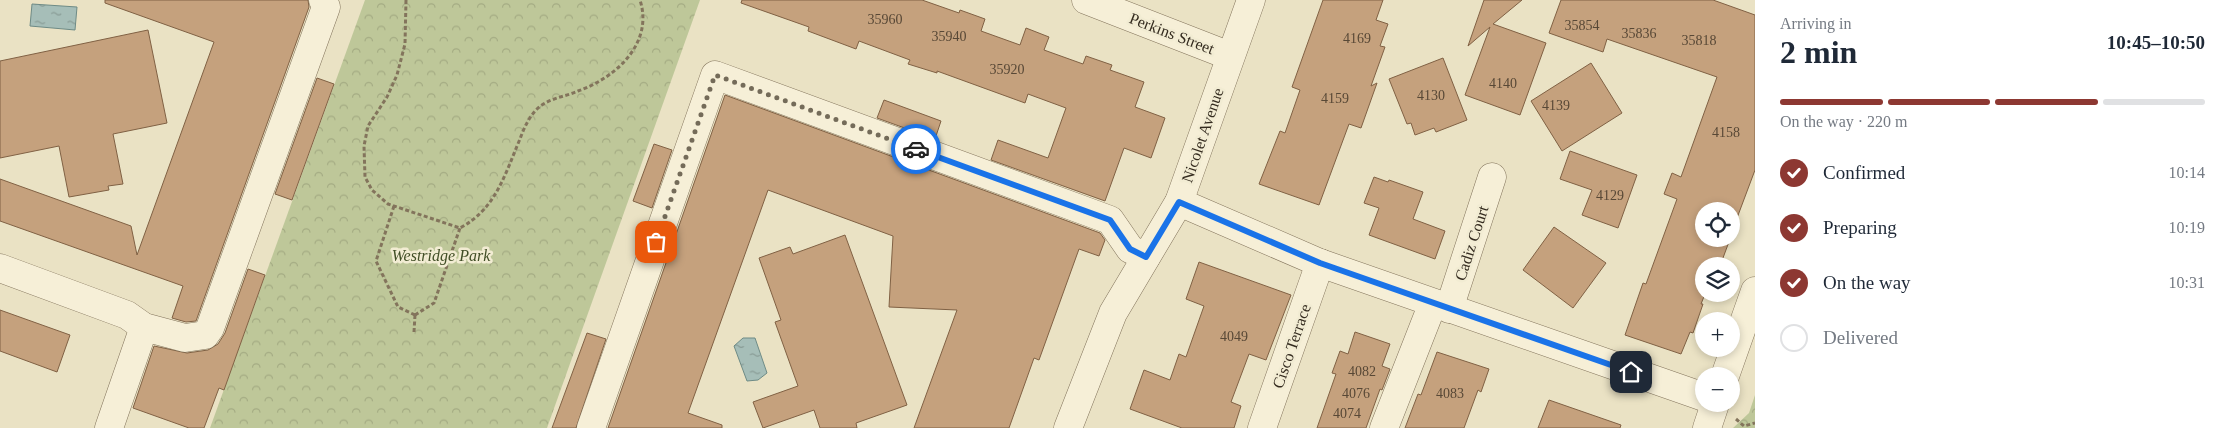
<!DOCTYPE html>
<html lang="en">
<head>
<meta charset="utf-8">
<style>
  body { margin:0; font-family:Georgia,serif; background:#f6f6f7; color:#1f2937; height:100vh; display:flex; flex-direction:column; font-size:19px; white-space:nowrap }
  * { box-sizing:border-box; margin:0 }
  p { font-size:16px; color:#747a83 }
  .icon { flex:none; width:28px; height:28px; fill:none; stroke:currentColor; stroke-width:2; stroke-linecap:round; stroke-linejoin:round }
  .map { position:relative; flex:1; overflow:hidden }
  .side { display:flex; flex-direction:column; background:#fff; width:475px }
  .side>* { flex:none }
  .controls { position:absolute; left:1695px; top:202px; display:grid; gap:10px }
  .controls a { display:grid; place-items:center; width:45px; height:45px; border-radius:50%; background:#fff; box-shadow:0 2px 8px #0003; font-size:25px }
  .pin { position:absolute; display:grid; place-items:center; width:42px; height:42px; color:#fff; margin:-21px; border-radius:10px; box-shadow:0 2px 8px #0006 }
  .courier { position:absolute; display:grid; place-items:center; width:50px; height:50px; margin:-25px; border:4px solid #1a73e8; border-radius:50%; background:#fff; color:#222; box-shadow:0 1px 6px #0007 }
  .summary em { font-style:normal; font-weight:800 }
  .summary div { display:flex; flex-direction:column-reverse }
  .summary { display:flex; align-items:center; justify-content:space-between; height:85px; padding:0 25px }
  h1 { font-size:32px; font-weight:800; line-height:38px }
  .bar { display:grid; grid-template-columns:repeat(4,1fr); gap:8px 5px; align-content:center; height:60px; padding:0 25px }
  .bar i { height:6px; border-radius:4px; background:#e0e1e3 }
  .bar .current { background:#8d3832 }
  .bar p { grid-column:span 4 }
  ol { padding:0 25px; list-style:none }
  li { display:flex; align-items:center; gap:15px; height:55px }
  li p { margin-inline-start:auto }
  li .icon { padding:5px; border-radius:50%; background:#8d3832; color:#fff; stroke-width:4 }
  li:last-child { color:#747a83 }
  li i { width:28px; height:28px; border:2px solid #e0e1e3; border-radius:50% }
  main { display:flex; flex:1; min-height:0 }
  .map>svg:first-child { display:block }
  .park { fill:url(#park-crowns) }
  .water { fill:url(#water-ripples); stroke:#6e8b86 }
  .building { fill:#c5a17d; stroke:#806144 }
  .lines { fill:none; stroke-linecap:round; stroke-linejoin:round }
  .minor-casing { stroke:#83745c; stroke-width:29 }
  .path { stroke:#83745c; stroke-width:3; stroke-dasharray:4 2.5; stroke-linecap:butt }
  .minor { stroke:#f6efd7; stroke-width:28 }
  .done { stroke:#746b59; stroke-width:5; stroke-dasharray:0 9 }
  .route { stroke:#1a73e8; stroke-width:6 }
  .labels { text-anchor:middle; stroke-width:5; stroke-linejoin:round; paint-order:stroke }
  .number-label { font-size:14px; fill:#584836 }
  .street-label { font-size:16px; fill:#342b1f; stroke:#f2ecd3 }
  .park-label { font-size:16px; font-style:italic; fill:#424f27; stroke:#f2ecd3 }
</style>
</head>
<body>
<main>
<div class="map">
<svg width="1755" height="428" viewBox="0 0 1755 428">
  <defs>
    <pattern id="park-crowns" width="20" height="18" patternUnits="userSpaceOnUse" patternTransform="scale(1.25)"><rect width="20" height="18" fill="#bec799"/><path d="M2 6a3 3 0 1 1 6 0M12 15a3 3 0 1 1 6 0" fill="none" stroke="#a4ab83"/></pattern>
    <pattern id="water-ripples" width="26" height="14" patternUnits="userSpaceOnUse" patternTransform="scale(1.25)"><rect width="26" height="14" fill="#a6beb8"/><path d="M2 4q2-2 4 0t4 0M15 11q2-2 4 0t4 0" fill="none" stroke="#889b95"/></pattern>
  </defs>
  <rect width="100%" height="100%" fill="#eae2c4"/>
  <g class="park">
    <path d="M365 0H700L547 428H210Z"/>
    <path d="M1755 395V428H1733L1749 413Z"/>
  </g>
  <g class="water">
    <path d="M32 4 77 7 75 30 30 26Z"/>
    <path d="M743 338H755L767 373 758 380 747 381 734 346Z"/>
  </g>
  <g class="building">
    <path d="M105 0H308L309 7 196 321 186 322 172 318 183 286 0 221V179L131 226 137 255 214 42 105 3Z"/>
    <path d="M742 0H922L959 13 960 10 985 19 981 31 1020 45 1026 28 1049 37 1044 50 1083 64 1086 56 1112 65 1110 70 1144 82 1135 107 1165 118 1151 158 1124 148 1105 201 991 160 998 140 1048 158 1066 108 1028 94 1025 103 937 71V73L908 64 910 60 859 41 856 49 808 31 809 27 741 3Z"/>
    <path d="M1323 0H1383L1376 20 1388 24 1380 46 1385 47 1371 86 1377 83 1361 128 1349 124 1319 205 1259 184 1280 131 1285 133 1300 90 1292 87Z"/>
    <path d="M1484 0H1522L1493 24 1546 43 1520 115 1465 95 1490 27 1468 46Z"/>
    <path d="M1561 0H1713L1755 15V170L1731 234V211H1704V239H1730L1720 266H1704L1705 294 1701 304H1703L1693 333 1690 332 1681 354 1625 335 1643 283 1646 284 1677 199 1664 194 1672 173 1681 177 1717 77 1607 39 1603 52 1549 33Z"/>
    <path d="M148 30 167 123 113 134 123 184 108 186 109 190 69 197 59 146 0 158V61Z"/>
    <path d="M1443 58 1467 120 1436 132 1434 128 1415 135 1411 123 1407 124 1389 79Z"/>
    <path d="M1591 63 1622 113 1562 151 1531 101Z"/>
    <path d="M317 78 334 84 292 200 275 194Z"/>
    <path d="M725 95 1100 233 1105 240 1099 256 1079 249 1039 360 1034 358 1009 428H914L957 310 889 307 893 236 768 190 688 413 722 425V428H608Z"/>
    <path d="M884 100 941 121 935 139 877 118Z"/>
    <path d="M654 144 672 150 652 208 633 201Z"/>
    <path d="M1570 151 1637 175 1618 228 1582 215 1592 190 1560 179Z"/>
    <path d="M1374 177 1388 182 1389 180 1423 192 1413 219 1445 231 1435 259 1369 235 1379 208 1364 203Z"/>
    <path d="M1554 227 1606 263 1573 308 1523 270Z"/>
    <path d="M845 235 907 405 856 423 857 428H820L814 410 763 428 753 402 798 386 775 322 781 320 759 258 790 247 793 254Z"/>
    <path d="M1199 262 1291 295 1266 360 1249 354 1231 402 1241 406 1234 428H1182L1130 409 1144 370 1170 380 1179 354 1186 357 1204 306 1186 299Z"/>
    <path d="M248 269 265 275 224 390 219 388 204 428H189L133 408 154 346 187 353 208 350 218 344 225 333Z"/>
    <path d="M0 310 70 335 57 372 0 351Z"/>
    <path d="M1355 332 1390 344 1382 366 1390 369 1382 390 1380 389 1366 428H1317L1336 374 1332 373 1340 351 1348 354Z"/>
    <path d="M587 333 606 339 576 428H552Z"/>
    <path d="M1437 352 1489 369 1481 392 1478 390 1464 428H1405L1418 394 1421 395Z"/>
    <path d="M1549 400 1621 425 1620 428H1538Z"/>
  </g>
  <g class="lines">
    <defs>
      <g id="minor">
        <path d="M1086 0 1230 56"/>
        <path d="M1179 202 1320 263 1704 397"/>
        <path d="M0 268 127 315 144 327 185 338 205 335 210 328 326 7 323 0"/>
        <path d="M1449 309 1492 177"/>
        <path d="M1725 376 1755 291"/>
        <path d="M109 428 144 327"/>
        <path d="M591 428 715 75 1110 220 1130 249 1146 257"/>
        <path d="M1068 428 1113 313 1179 202 1251 0"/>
        <path d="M1262 428 1320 263"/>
        <path d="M1384 428 1433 303"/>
        <path d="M1707 428 1715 404"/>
      </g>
    </defs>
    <use href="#minor" class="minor-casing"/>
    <g class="path">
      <path d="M406 0 405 44 397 75 387 97 368 126 364 146 365 177 372 190 388 204 460 228C496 209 505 174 520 139 524 128 529 117 537 109 548 98 565 97 578 91 615 78 654 44 640 0"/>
      <path d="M394 206 376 261 398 307 415 315"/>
      <path d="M415 315 434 303 460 228"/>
      <path d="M414 332 415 315"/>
      <path d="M1736 419 1744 426 1755 423"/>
    </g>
    <use href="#minor" class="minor"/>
  </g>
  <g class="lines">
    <path class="done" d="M656 242 715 75 916 149"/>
    <path class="route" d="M916 149 1110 220 1130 249 1146 257 1179 202 1320 263 1631 372"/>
  </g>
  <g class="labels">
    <g class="number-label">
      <text x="885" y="24">35960</text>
      <text x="1582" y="30">35854</text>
      <text x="1639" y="38">35836</text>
      <text x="949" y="41">35940</text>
      <text x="1357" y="43">4169</text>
      <text x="1699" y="45">35818</text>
      <text x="1007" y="74">35920</text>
      <text x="1503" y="88">4140</text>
      <text x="1431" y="100">4130</text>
      <text x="1335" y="103">4159</text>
      <text x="1556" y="110">4139</text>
      <text x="1726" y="137">4158</text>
      <text x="1610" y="200">4129</text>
      <text x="1234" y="341">4049</text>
      <text x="1362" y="376">4082</text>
      <text x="1356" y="398">4076</text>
      <text x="1450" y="398">4083</text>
      <text x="1347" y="418">4074</text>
    </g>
    <g class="street-label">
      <text transform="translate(1172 33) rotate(21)" y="6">Perkins Street</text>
      <text transform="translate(1202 135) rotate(-71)" y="6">Nicolet Avenue</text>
      <text transform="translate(1471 243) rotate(-72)" y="6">Cadiz Court</text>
      <text transform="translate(1291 346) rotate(-71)" y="6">Cisco Terrace</text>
    </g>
    <g class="park-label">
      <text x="441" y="261">Westridge Park</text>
    </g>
  </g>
</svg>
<div class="controls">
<a><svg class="icon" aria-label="locate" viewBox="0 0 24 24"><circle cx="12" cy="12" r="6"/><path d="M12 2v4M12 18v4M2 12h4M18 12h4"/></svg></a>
<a><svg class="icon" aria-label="layers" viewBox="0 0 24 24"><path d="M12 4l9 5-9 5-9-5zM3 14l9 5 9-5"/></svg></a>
<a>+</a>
<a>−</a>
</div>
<div class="pin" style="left:656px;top:242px;background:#ea580c"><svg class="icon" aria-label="bag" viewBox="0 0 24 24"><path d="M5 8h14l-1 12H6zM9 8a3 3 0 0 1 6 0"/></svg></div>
<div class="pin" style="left:1631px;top:372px;background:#1f2937"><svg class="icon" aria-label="home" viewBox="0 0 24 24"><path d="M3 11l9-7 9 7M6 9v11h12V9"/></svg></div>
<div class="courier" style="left:916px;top:149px"><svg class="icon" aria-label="car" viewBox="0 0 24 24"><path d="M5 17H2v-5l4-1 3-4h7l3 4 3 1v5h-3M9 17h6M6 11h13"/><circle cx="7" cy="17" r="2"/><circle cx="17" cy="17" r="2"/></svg></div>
</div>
<section class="side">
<div class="summary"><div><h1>2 min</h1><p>Arriving in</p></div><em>10:45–10:50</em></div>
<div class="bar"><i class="current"></i><i class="current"></i><i class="current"></i><i></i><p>On the way · 220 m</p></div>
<ol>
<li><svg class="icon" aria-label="check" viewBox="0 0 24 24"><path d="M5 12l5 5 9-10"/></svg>Confirmed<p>10:14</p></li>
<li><svg class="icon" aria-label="check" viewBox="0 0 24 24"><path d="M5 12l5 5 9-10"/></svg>Preparing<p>10:19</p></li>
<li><svg class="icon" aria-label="check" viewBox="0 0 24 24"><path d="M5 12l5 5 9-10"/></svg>On the way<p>10:31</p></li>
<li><i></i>Delivered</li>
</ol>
</section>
</main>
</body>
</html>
